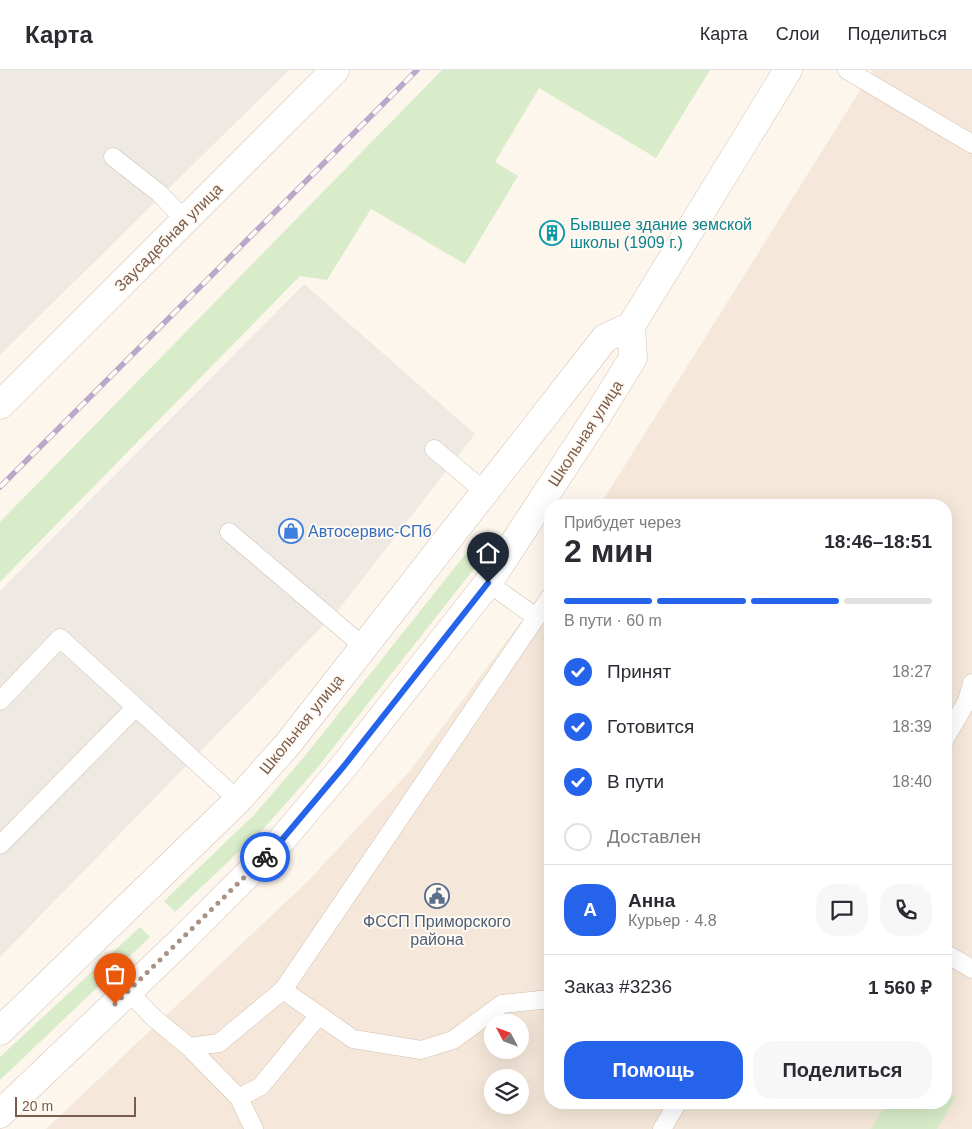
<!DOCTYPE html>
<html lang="ru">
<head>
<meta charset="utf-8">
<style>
  body { margin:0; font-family:Arial,sans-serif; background:#f7f7f7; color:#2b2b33; height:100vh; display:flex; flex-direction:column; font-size:19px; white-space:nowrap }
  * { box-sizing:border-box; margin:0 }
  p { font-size:16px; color:#7c7c81 }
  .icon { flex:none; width:28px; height:28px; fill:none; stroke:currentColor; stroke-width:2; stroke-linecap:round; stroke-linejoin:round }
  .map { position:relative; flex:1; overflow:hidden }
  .panel { position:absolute; left:544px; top:429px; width:408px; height:610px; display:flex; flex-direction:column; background:#fff; border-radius:20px; box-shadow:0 5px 20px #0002 }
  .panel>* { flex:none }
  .needle { width:32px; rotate:311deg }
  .fabs { position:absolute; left:484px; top:944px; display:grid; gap:10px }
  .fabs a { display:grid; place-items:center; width:45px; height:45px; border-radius:50%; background:#fff; box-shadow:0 5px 20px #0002; font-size:25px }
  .scale { position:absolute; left:15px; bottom:12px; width:121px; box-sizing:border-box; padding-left:5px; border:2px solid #7a5c4d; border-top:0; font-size:14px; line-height:18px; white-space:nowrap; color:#7a5c4d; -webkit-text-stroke:4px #fffaf3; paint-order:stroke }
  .pin { position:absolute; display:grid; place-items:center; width:42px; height:42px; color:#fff; margin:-51px -21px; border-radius:50% 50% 50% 0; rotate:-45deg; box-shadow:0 0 5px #0007 }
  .pin .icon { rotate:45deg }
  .courier { position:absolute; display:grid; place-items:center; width:50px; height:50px; margin:-25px; border:4px solid #2563eb; border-radius:50%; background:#fff; color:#222; box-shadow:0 1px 6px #0007 }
  .head em { font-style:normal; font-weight:600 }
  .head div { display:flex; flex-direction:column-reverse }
  .head { display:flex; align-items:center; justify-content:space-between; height:85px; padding:0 20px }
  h1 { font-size:32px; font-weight:600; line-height:38px }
  .bar { display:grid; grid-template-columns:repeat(4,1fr); gap:8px 5px; align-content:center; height:60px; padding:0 20px }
  .bar i { height:6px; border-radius:4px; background:#e1e1e2 }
  .bar .active { background:#2563eb }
  .bar p { grid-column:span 4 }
  .line { display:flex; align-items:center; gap:12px; padding:0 20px; border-top:1px solid #e1e1e2 }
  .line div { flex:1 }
  .round { display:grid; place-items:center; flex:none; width:52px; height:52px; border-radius:20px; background:#f7f7f7 }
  ol { padding:0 20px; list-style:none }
  li { display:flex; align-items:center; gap:15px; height:55px }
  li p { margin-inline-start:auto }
  li .icon { padding:5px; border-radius:50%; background:#2563eb; color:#fff; stroke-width:4 }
  li:last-child { color:#7c7c81 }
  li i { width:28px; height:28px; border:2px solid #e1e1e2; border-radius:50% }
  .button { display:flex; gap:10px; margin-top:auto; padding:10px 20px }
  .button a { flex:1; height:58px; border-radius:20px; background:#2563eb; color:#fff; font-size:20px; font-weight:600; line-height:58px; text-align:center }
  .button a+a { background:#f7f7f7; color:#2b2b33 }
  header { display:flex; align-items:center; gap:30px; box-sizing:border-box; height:70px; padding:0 25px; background:#fff; border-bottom:1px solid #e1e1e2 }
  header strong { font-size:24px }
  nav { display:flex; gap:28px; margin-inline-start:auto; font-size:18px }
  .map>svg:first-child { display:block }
  .residential { fill:#f5e8da; fill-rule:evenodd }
  .industrial { fill:#efe9e4 }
  .green { fill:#d8ecc9 }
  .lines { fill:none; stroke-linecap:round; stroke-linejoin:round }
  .lane-casing { stroke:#d1beb0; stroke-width:19 }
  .secondary-casing { stroke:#d6c0b0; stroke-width:29 }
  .lane { stroke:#fff; stroke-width:18 }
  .secondary { stroke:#fff; stroke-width:28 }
  .rail-casing { stroke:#b9a8c9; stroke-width:5.5 }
  .rail { stroke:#fffaf3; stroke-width:4; stroke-dasharray:11; stroke-linecap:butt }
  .done { stroke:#a89285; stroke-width:5; stroke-dasharray:0 9 }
  .route { stroke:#2563eb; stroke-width:6 }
  .labels { text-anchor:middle; stroke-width:4; stroke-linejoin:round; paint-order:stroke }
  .culture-label { font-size:16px; fill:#0d838f; stroke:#fffaf3; text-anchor:start }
  .street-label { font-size:16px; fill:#7a5c4d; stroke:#fffaf3 }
  .shop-label { font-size:16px; fill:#366cbe; stroke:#fffaf3; text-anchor:start }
  .service-label { font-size:16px; fill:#4e5e75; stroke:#fffaf3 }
</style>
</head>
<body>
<header>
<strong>Карта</strong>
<nav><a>Карта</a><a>Слои</a><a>Поделиться</a></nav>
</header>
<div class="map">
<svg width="972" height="1059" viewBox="0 0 972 1059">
  <rect width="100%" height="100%" fill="#fdf6ec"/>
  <path class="residential" d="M873 0H972V1059H46L308 811 409 702 550 513V1032H945V435H600ZM492 952H520V980H492ZM492 1008H520V1035H492Z"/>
  <g class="industrial">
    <path d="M0 0H289L0 285Z"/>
    <path d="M304 214 475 364 339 539 0 887V521Z"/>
  </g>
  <g class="green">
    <path d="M442 0H710L656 88 539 18 495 92 518 106 465 194 371 139 327 210 300 206 0 512V452Z"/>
    <path d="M480 470 485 471 488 475V481L318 697 265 757 175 842 164 831 254 745 304 687 475 472Z"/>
    <path d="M140 857 150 867 0 1010V987Z"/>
    <path d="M945 1020 956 1027 937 1059H871L887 1033 945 1032Z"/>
  </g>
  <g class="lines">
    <defs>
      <g id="lane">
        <path d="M847 0 972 74"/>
        <path d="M113 87 159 123 185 150"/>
        <path d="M434 379 485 422"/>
        <path d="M229 462 363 576"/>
        <path d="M488 513 536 547"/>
        <path d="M0 631 60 568 238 730"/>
        <path d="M945 669 967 631 972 613"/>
        <path d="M0 775 136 637"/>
        <path d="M945 883 972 899"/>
        <path d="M283 920 550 527"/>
        <path d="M128 921 154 948 189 977 219 973 283 920 353 969 421 980 453 970 502 934 550 929"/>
        <path d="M189 977 239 1028 254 1059"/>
        <path d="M239 1028 261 1016 319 945"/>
        <path d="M662 1059 678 1032"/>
      </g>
      <g id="secondary">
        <path d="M0 335 335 0"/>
        <path d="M0 961 238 730 288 674 605 268 631 256 788 0"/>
        <path d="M0 1044 183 869 280 772 344 696 488 513 599 343 633 288 631 256"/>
      </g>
    </defs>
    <use href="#lane" class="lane-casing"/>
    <use href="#secondary" class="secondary-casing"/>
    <use href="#lane" class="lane"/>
    <use href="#secondary" class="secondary"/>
    <defs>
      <path id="rail" d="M0 417 417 0"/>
    </defs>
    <use href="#rail" class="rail-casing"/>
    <use href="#rail" class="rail"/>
  </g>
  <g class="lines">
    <path class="done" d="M115 934 265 787"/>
    <path class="route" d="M265 787 280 772 344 696 488 513"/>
  </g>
  <defs>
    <symbol id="building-ring" viewBox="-11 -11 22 22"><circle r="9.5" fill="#fffaf3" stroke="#0f9aa8" stroke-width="1.5"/><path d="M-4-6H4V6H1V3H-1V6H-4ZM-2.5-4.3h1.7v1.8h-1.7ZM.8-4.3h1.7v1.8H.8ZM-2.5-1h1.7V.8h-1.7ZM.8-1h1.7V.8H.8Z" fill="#0f9aa8"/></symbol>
    <symbol id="shop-ring" viewBox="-11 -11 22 22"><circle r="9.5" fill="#fffaf3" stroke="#3f7fe0" stroke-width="1.5"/><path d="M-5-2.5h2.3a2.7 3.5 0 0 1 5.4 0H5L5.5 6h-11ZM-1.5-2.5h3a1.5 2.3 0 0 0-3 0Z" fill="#3f7fe0"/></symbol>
    <symbol id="civic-ring" viewBox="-11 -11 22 22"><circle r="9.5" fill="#fffaf3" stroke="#5c6f8a" stroke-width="1.5"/><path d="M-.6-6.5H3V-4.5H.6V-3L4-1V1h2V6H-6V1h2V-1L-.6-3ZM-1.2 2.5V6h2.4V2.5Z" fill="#5c6f8a"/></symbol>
  </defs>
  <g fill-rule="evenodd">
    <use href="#building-ring" x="538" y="149" width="28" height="28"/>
    <use href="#shop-ring" x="277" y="447" width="28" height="28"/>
    <use href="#civic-ring" x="423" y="812" width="28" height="28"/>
  </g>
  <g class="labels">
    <g class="culture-label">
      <text x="570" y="160">Бывшее здание земской<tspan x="570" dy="18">школы (1909 г.)</tspan></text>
    </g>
    <g class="street-label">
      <text transform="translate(168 167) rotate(-45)" y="6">Заусадебная улица</text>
      <text transform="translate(585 363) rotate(-57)" y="6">Школьная улица</text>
      <text transform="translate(301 654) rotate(-51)" y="6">Школьная улица</text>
    </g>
    <g class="shop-label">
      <text x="308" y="467">Автосервис-СПб</text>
    </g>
    <g class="service-label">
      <text x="437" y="857">ФССП Приморского<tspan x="437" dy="18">района</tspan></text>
    </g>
  </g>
</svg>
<div class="fabs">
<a><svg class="needle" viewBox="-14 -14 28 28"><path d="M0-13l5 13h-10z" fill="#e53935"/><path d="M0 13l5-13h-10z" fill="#7c7c81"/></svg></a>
<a><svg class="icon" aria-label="layers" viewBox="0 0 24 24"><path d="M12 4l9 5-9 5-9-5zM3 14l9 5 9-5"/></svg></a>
</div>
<div class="scale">20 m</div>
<div class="pin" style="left:115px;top:934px;background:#ea580c"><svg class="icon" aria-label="bag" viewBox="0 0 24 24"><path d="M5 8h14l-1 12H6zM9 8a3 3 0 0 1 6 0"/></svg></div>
<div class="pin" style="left:488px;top:513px;background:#1f2937"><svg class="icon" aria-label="home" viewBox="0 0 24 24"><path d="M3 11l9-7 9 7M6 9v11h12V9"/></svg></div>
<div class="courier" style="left:265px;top:787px"><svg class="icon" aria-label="bike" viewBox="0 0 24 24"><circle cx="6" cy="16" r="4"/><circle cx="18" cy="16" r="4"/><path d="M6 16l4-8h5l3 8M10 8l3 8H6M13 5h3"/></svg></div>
<section class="panel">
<div class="head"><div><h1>2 мин</h1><p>Прибудет через</p></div><em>18:46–18:51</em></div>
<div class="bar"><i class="active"></i><i class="active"></i><i class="active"></i><i></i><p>В пути · 60 m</p></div>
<ol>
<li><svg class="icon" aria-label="check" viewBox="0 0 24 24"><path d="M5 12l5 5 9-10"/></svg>Принят<p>18:27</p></li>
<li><svg class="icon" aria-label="check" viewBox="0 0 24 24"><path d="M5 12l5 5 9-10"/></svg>Готовится<p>18:39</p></li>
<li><svg class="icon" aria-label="check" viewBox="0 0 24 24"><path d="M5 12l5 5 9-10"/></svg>В пути<p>18:40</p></li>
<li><i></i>Доставлен</li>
</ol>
<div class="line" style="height:90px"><b class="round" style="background:#2563eb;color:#fff">А</b><div><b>Анна</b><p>Курьер · 4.8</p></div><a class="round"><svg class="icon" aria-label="chat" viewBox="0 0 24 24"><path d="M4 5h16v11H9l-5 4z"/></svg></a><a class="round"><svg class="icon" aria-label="phone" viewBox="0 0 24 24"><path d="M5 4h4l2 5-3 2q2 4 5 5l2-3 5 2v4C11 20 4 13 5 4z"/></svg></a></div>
<div class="line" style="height:65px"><div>Заказ #3236</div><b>1 560 ₽</b></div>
<div class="button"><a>Помощь</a><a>Поделиться</a></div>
</section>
</div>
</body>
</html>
